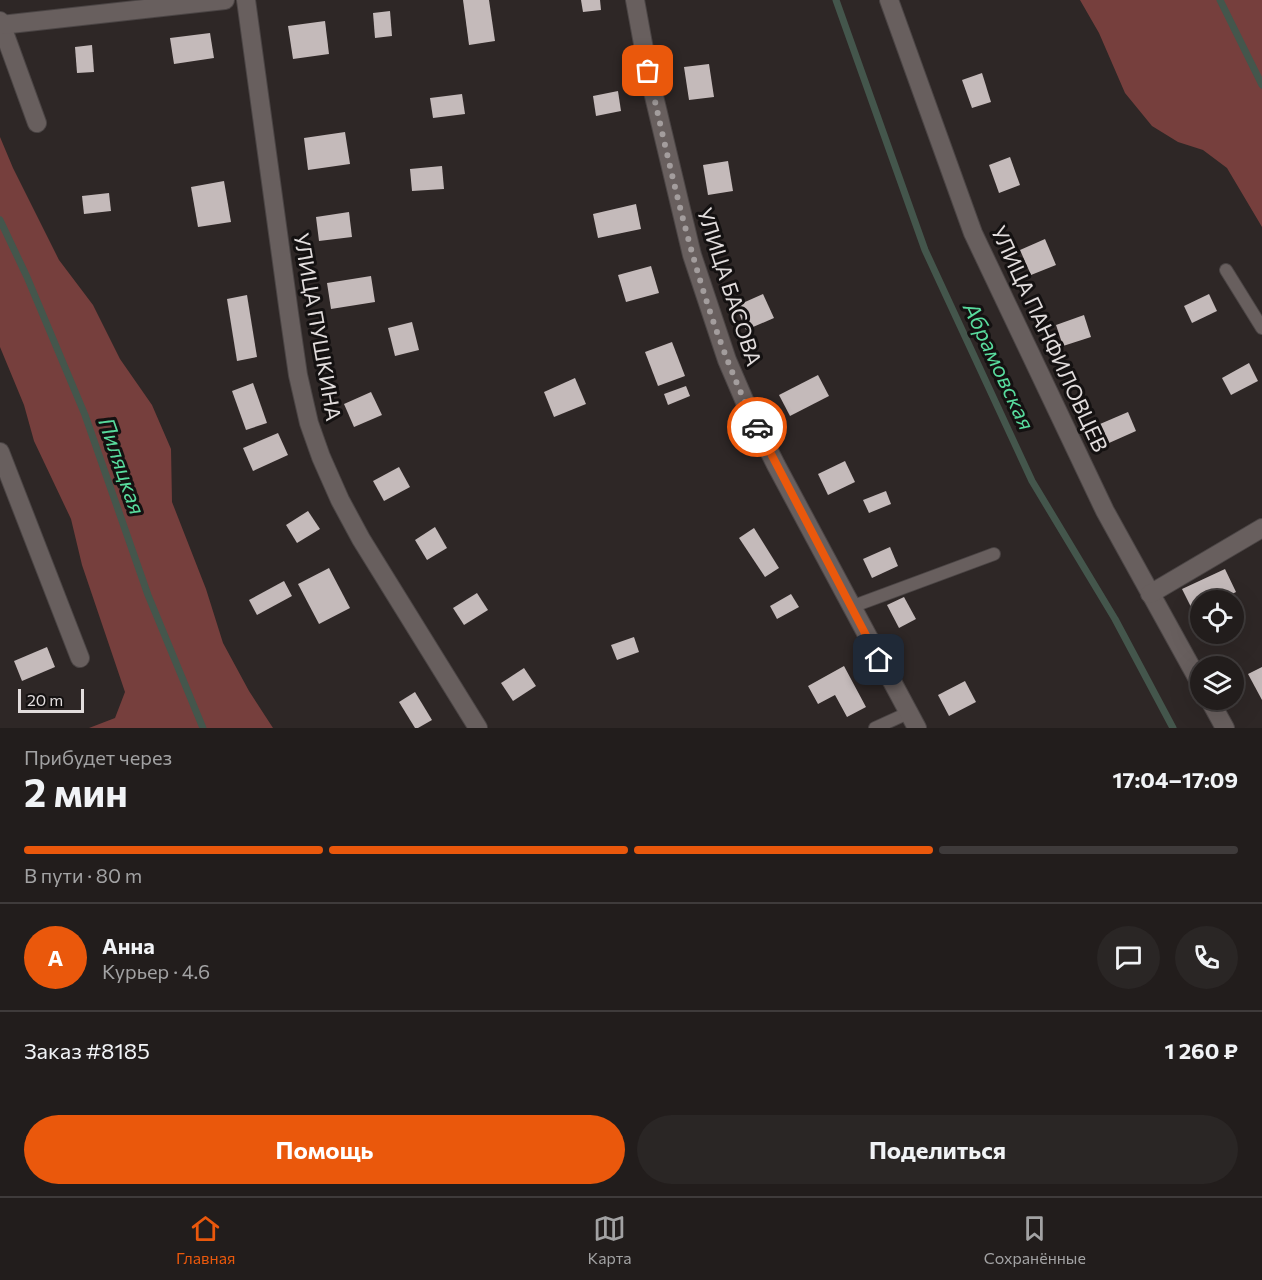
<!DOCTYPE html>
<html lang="ru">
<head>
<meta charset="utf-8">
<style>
  body { margin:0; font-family:Commissioner,sans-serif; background:#2a2625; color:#f1f3f6; height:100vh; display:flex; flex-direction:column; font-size:22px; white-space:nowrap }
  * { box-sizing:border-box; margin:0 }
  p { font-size:20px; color:#a2a2a3 }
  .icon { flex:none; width:33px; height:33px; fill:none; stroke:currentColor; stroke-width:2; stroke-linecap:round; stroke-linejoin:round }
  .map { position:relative; height:728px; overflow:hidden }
  .sheet { display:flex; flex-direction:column; background:#221d1c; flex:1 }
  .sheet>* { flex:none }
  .tools { position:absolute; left:1190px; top:590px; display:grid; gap:12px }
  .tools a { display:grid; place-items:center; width:54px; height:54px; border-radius:50%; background:#221d1c; box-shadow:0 6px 24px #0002,0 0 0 2px #3f3b3b; font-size:30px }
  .scale { position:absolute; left:18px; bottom:15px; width:66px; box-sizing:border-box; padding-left:6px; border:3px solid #e2dddd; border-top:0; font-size:16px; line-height:21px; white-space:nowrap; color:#e2dddd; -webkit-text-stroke:4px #141111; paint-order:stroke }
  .pin { position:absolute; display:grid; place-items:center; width:51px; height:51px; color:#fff; margin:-26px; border-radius:12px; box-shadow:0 3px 9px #0006 }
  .courier { position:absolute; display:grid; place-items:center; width:60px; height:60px; margin:-30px; border:4px solid #ea580c; border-radius:50%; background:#fff; color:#222; box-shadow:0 2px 8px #0007 }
  .overview em { font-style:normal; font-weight:700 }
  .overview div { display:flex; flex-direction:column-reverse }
  .overview { display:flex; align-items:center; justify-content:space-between; height:102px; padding:0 24px }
  h1 { font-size:39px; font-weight:700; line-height:45px }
  .bar { display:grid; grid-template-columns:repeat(4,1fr); gap:9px 6px; align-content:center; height:72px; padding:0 24px }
  .bar i { height:8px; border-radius:4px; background:#3f3b3b }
  .bar .on { background:#ea580c }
  .bar p { grid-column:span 4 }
  .line { display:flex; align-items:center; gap:15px; padding:0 24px; border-top:2px solid #3f3b3b }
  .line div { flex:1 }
  .round { display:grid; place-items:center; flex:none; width:63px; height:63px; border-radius:32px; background:#2a2625 }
  .action { display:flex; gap:12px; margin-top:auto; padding:12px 24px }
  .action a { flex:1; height:69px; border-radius:36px; background:#ea580c; color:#fff; font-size:24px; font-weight:700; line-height:69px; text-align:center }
  .action a+a { background:#2a2625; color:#f1f3f6 }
  .dock { display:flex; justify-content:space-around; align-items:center; height:84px; border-top:2px solid #3f3b3b; background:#221d1c; font-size:16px; color:#a2a2a3 }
  .dock a { display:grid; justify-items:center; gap:3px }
  .dock .on { color:#ea580c }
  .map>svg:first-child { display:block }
  .green { fill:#763f3d }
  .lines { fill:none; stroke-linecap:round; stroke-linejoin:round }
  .stream { stroke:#44564c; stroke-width:7 }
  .building { fill:#c4baba }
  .service-casing { stroke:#4b4545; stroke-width:14 }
  .minor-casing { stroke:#4b4545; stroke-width:20 }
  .tertiary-casing { stroke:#4b4545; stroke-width:20 }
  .service { stroke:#685f5e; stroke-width:12 }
  .minor { stroke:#685f5e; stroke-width:18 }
  .tertiary { stroke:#685f5e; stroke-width:18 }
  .done { stroke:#a39d9d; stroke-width:6; stroke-dasharray:0 10.8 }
  .route { stroke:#ea580c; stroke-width:8 }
  .labels { text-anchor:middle; stroke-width:6; stroke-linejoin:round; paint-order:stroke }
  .street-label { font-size:21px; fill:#e2dddd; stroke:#141111 }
  .water-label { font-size:22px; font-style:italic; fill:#58db9d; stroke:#141111 }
</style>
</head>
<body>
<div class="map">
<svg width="1262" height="728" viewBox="0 0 1262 728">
  <rect width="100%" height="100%" fill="#2e2726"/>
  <g class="green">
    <path d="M1080 0H1262V227L1227 168 1203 150 1178 142 1152 126 1125 93 1099 33Z"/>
    <path d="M0 137 13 168 59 260 93 305 120 359 152 405 171 449 172 502 206 589 223 643 249 691 273 728H89L115 718 125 692 82 565 71 519 34 441 24 405 0 347Z"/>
  </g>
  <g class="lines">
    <g class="stream">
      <path d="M836 0 925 250 1032 481 1115 619 1173 728"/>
      <path d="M1220 0 1262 85"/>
      <path d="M0 220 27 277 85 415 148 595 203 728"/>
    </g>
  </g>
  <g class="building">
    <path d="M463 0H489L495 41 469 45Z"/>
    <path d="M581 0H600L601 10 583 12Z"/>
    <path d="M390 11 392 36 375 38 373 13Z"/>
    <path d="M325 21 329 54 293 59 288 26Z"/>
    <path d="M210 33 214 58 174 64 170 38Z"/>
    <path d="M92 45 94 72 77 73 75 47Z"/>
    <path d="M709 64 714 97 689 100 684 67Z"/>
    <path d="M982 73 991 102 972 108 962 80Z"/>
    <path d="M618 91 621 111 596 116 593 96Z"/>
    <path d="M462 94 465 114 433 118 430 98Z"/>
    <path d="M345 132 350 164 308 170 304 138Z"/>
    <path d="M1010 157 1020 185 999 193 989 165Z"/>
    <path d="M728 161 733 191 708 195 703 165Z"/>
    <path d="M442 166 444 189 412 191 410 169Z"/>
    <path d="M224 181 231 222 198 227 191 187Z"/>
    <path d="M109 193 111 211 84 214 82 196Z"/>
    <path d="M636 204 641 229 598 238 593 214Z"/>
    <path d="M349 212 352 237 319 241 316 217Z"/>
    <path d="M1045 239 1056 265 1031 275 1020 250Z"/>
    <path d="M651 266 659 293 626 302 618 275Z"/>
    <path d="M371 276 375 302 331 309 327 283Z"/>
    <path d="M763 294 774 318 746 330 736 306Z"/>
    <path d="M1209 294 1217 311 1192 323 1184 306Z"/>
    <path d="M247 295 257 357 237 361 227 299Z"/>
    <path d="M1084 315 1091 337 1063 346 1056 325Z"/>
    <path d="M412 322 419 350 395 356 388 328Z"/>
    <path d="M672 342 685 376 658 386 645 352Z"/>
    <path d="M1249 363 1258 381 1231 395 1222 378Z"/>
    <path d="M818 375 829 396 790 416 779 395Z"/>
    <path d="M575 378 586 404 554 417 544 392Z"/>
    <path d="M253 383 267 423 246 430 232 391Z"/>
    <path d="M686 386 690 396 668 405 664 394Z"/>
    <path d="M371 392 382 415 354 427 344 404Z"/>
    <path d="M1128 412 1136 431 1109 443 1100 424Z"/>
    <path d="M278 433 288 455 253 471 243 448Z"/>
    <path d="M845 461 855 482 828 495 818 474Z"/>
    <path d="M399 467 410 487 384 501 373 481Z"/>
    <path d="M886 491 891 504 869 513 863 500Z"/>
    <path d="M308 511 320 529 297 543 286 525Z"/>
    <path d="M435 527 447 548 427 560 415 540Z"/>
    <path d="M754 528 779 568 765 577 739 538Z"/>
    <path d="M890 547 898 566 872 578 863 559Z"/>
    <path d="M329 568 350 608 319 624 298 584Z"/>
    <path d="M1225 569 1236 592 1220 600H1200V609L1194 613 1182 589Z"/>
    <path d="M284 581 292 596 257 615 249 600Z"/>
    <path d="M477 593 488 610 464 625 453 608Z"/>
    <path d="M791 594 799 607 777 619 770 606Z"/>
    <path d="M904 597 916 619 899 628 887 605Z"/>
    <path d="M634 637 639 652 617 660 611 645Z"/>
    <path d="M47 647 55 667 22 681 14 661Z"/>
    <path d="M844 666 866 707 847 717 835 695 818 704 808 686Z"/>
    <path d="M1262 667V700L1248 674Z"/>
    <path d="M524 668 536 686 513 701 501 683Z"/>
    <path d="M965 681 976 702 949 716 938 695Z"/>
    <path d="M415 692 432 720 418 728H415L399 702Z"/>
  </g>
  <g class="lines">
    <defs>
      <g id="service">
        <path d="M1226 270 1262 328"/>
        <path d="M851 607 994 554"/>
        <path d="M875 728 908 713"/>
      </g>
      <g id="minor">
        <path d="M635 0 648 71 692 255 727 360 748 409 776 465 917 728"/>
        <path d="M889 0 973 233 1105 511 1200 683"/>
        <path d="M0 21 37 123"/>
        <path d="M1 25 225 0"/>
        <path d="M0 452 80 658"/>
        <path d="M1150 594 1262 528"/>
        <path d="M1209 699 1225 728"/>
      </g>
      <path id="tertiary" d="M246 0 289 313 298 375 309 423 321 457 340 500 361 539 478 728"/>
    </defs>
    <use href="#service" class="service-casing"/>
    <use href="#minor" class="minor-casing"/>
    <use href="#tertiary" class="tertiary-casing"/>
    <use href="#service" class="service"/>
    <use href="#minor" class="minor"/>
    <use href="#tertiary" class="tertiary"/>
  </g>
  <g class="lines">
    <path class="done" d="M648 71C676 192 701 315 757 427"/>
    <path class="route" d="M757 427 879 660"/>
  </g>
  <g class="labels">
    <g class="street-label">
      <text transform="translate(729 287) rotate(72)" y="7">УЛИЦА БАСОВА</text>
      <text transform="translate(317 327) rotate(80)" y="7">УЛИЦА ПУШКИНА</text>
      <text transform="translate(1049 339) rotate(65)" y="7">УЛИЦА ПАНФИЛОВЦЕВ</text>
    </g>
    <g class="water-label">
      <text transform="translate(999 366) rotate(65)" y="8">Абрамовская</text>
      <text transform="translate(122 466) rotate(71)" y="8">Пиляцкая</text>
    </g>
  </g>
</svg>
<div class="tools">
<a><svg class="icon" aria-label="locate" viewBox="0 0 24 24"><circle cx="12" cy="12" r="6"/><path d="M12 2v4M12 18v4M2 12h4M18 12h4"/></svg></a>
<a><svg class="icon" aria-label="layers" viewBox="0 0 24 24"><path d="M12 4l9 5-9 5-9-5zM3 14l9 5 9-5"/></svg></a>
</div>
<div class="scale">20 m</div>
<div class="pin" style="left:648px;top:71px;background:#ea580c"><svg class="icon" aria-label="bag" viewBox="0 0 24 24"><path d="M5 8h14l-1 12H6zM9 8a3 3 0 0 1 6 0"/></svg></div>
<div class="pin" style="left:879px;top:660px;background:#1f2937"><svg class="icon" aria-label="home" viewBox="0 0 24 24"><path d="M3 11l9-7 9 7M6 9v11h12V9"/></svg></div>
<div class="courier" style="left:757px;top:427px"><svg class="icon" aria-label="car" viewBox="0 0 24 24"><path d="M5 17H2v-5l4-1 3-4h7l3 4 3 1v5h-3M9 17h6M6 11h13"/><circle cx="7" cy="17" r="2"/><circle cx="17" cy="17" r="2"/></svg></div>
</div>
<section class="sheet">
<div class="overview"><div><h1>2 мин</h1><p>Прибудет через</p></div><em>17:04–17:09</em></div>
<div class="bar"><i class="on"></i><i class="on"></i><i class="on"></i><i></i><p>В пути · 80 m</p></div>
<div class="line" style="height:108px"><b class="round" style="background:#ea580c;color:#fff">А</b><div><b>Анна</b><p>Курьер · 4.6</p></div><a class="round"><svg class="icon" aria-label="chat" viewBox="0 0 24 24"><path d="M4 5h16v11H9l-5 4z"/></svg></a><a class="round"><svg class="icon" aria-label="phone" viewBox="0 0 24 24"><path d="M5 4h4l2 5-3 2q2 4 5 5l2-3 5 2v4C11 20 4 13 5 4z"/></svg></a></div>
<div class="line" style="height:78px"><div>Заказ #8185</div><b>1 260 ₽</b></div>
<div class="action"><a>Помощь</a><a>Поделиться</a></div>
</section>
<nav class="dock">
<a class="on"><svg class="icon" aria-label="home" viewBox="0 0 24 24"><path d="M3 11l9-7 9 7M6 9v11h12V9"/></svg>Главная</a>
<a><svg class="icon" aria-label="map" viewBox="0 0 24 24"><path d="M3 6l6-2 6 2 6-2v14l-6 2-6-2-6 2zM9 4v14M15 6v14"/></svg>Карта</a>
<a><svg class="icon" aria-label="saved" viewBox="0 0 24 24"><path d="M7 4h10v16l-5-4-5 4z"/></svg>Сохранённые</a>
</nav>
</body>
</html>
